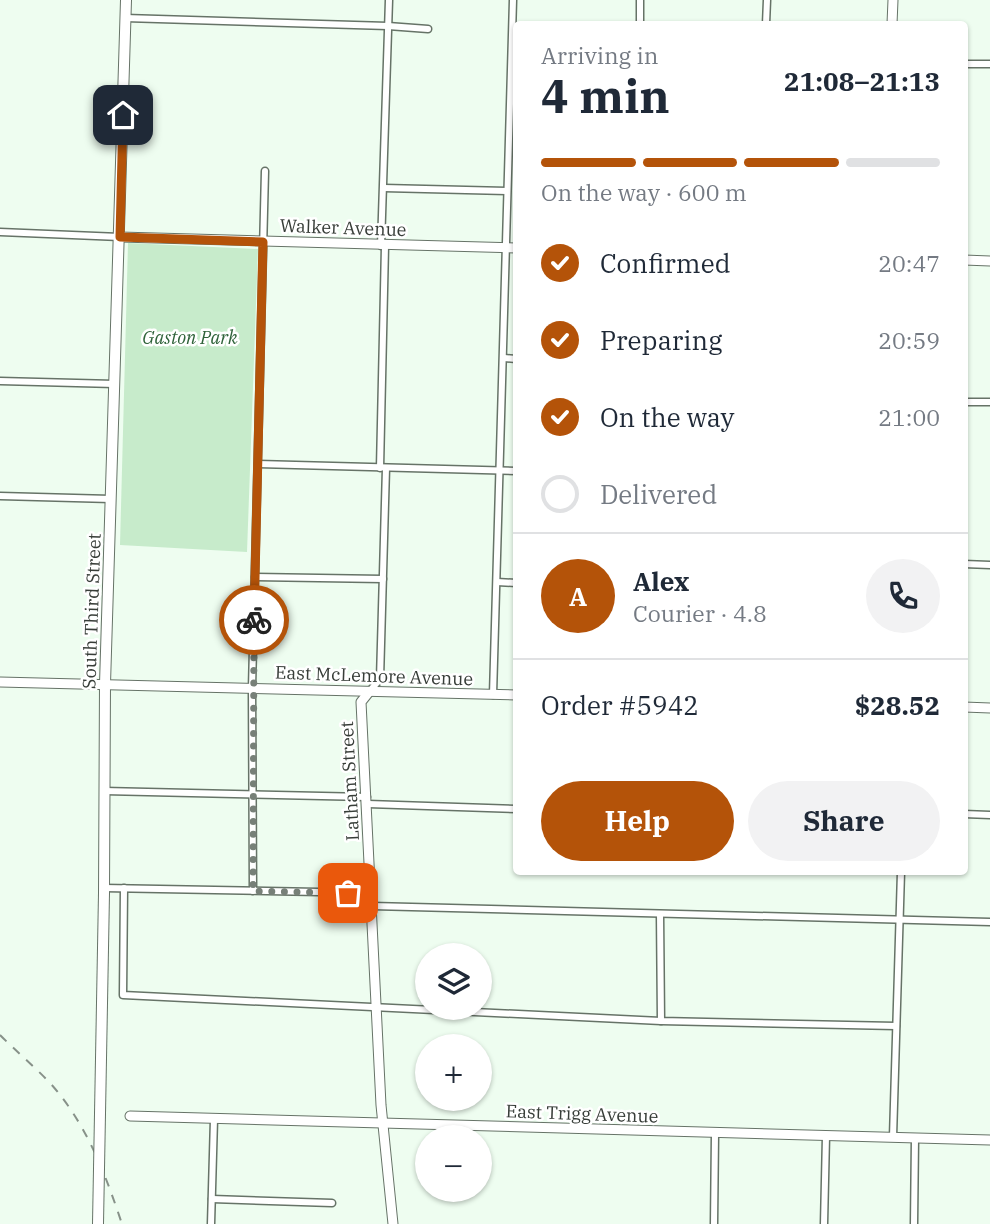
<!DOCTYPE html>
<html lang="en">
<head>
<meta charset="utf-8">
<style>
  body { margin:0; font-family:"IBM Plex Serif",serif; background:#f2f2f3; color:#1f2937; height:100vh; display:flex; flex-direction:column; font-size:26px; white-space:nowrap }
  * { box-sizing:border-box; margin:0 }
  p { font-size:23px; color:#747a83 }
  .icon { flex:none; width:38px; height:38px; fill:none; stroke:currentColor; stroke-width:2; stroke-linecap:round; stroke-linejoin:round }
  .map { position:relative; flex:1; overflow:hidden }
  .details { position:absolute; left:513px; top:21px; width:455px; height:854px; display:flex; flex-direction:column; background:#fff; border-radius:7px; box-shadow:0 2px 5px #0004 }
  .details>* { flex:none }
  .buttons { position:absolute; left:415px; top:943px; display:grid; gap:14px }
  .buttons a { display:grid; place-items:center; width:77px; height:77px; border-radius:50%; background:#fff; box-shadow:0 2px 5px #0004; font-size:35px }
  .pin { position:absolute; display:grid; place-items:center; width:60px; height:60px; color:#fff; margin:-30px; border-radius:14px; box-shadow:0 4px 10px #0006 }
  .courier { position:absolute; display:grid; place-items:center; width:70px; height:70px; margin:-35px; border:5px solid #b45309; border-radius:50%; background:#fff; color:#222; box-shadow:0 2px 9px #0007 }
  .headline em { font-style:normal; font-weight:700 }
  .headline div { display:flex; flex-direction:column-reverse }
  .headline { display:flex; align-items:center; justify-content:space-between; height:119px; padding:0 28px }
  h1 { font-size:46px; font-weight:700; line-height:52px }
  .bar { display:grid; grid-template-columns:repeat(4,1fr); gap:10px 7px; align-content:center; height:84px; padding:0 28px }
  .bar i { height:9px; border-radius:5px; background:#e0e1e3 }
  .bar .current { background:#b45309 }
  .bar p { grid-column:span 4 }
  .line { display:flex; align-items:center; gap:18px; padding:0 28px; border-top:2px solid #e0e1e3 }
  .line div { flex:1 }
  .round { display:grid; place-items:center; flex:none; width:74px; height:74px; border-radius:37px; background:#f2f2f3 }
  ol { padding:0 28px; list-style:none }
  li { display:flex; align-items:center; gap:21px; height:77px }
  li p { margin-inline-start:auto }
  li .icon { padding:7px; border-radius:50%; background:#b45309; color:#fff; stroke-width:4 }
  li:last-child { color:#747a83 }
  li i { width:38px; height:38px; border:4px solid #e0e1e3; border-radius:50% }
  .primary-button { display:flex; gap:14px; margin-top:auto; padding:14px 28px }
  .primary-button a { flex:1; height:80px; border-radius:42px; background:#b45309; color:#fff; font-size:28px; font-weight:700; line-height:80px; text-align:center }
  .primary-button a+a { background:#f2f2f3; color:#1f2937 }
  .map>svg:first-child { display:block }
  .green { fill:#c7ebcb }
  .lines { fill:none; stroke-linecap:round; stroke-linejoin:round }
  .street-casing { stroke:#667367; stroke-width:9 }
  .secondary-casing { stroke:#667367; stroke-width:11 }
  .primary-casing { stroke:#667367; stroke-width:12 }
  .street { stroke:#fff; stroke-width:6 }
  .secondary { stroke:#fff; stroke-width:9 }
  .primary { stroke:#fff; stroke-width:10 }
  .rail { stroke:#879189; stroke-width:2; stroke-dasharray:9 9; stroke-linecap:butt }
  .primary-bridge-casing { stroke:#667367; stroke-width:12; stroke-linecap:butt }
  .primary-bridge { stroke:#fff; stroke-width:10 }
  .done { stroke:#778078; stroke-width:7; stroke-dasharray:0 12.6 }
  .route { stroke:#b45309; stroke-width:9 }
  .labels { text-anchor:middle; stroke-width:5; stroke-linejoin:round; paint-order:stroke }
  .street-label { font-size:18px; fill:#373d38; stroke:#fff }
  .park-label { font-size:18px; font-style:italic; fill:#2e6239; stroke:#fff }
</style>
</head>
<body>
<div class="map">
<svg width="990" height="1224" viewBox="0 0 990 1224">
  <rect width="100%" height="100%" fill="#eefdf0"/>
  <path class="green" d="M128 243 258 249 247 552 120 545Z"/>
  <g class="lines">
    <defs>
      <g id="street">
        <path d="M125 18 388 26 428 29"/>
        <path d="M640 24V0"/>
        <path d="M766 24 767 0"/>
        <path d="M964 64H990"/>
        <path d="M384 188 507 191"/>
        <path d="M0 232 120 237"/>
        <path d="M381 246 389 0"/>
        <path d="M504 358 516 359"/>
        <path d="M0 381 115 384"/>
        <path d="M964 402H990"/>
        <path d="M258 464 516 471"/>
        <path d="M380 468 385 246"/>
        <path d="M0 496 111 499"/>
        <path d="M964 564 990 565"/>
        <path d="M255 577 383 579"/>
        <path d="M497 582 516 583"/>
        <path d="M369 692 380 679 386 468"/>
        <path d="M493 695 513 0"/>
        <path d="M104 791 367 797"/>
        <path d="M368 804 516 809"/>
        <path d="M964 814 990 815"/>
        <path d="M104 888 371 893"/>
        <path d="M124 888 123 995 661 1021 896 1026"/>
        <path d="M253 891 252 688 265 171"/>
        <path d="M372 906 990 922"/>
        <path d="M660 914 661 1021"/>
        <path d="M893 1137 901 872"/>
        <path d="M212 1199 332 1203"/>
        <path d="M211 1224 214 1119"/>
        <path d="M714 1224 715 1134"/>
        <path d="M824 1224 826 1136"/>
        <path d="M914 1224 915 1138"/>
      </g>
      <g id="secondary">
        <path d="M892 24 893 0"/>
        <path d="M120 237 516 248"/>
        <path d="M964 260 990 261"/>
        <path d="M0 682 516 695"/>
        <path d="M369 692 361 702 381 1105 393 1224"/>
        <path d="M964 707 990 708"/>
        <path d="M130 1116 990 1140"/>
      </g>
      <path id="primary" d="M104 893 105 684 126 0"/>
    </defs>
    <use href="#street" class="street-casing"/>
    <use href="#secondary" class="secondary-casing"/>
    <use href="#primary" class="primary-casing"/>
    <use href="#street" class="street"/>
    <use href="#secondary" class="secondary"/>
    <use href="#primary" class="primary"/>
    <path class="rail" d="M0 1035C17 1052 35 1067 51 1084 87 1125 105 1173 122 1224"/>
    <defs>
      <path id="primary-bridge" d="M98 1224 104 893"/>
    </defs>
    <use href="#primary-bridge" class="primary-bridge-casing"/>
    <use href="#primary-bridge" class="primary-bridge"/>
  </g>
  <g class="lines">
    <path class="done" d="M254 620 253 891 348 893"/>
    <path class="route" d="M123 115 120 237 263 242 254 620"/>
  </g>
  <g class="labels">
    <g class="street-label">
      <text transform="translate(343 228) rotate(2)" y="6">Walker Avenue</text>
      <text transform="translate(92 611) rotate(-88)" y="6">South Third Street</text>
      <text transform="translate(374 676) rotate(2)" y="6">East McLemore Avenue</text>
      <text transform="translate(350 781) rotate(-93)" y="6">Latham Street</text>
      <text transform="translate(582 1114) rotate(2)" y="6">East Trigg Avenue</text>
    </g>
    <g class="park-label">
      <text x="190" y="344">Gaston Park</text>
    </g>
  </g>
</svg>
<div class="buttons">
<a><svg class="icon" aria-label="layers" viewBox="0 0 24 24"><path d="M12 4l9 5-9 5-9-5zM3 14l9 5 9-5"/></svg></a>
<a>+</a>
<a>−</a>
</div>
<div class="pin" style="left:348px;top:893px;background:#ea580c"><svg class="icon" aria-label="bag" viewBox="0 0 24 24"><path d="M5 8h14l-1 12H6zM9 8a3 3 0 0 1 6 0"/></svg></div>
<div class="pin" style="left:123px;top:115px;background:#1f2937"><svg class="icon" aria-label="home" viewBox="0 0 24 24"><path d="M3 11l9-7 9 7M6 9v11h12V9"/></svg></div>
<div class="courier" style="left:254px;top:620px"><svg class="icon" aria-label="bike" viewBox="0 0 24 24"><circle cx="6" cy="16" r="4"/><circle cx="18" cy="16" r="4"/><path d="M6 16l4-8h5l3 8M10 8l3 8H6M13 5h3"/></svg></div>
<section class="details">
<div class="headline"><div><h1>4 min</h1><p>Arriving in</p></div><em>21:08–21:13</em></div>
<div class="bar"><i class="current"></i><i class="current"></i><i class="current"></i><i></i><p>On the way · 600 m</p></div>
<ol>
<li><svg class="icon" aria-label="check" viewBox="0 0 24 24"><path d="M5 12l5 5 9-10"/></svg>Confirmed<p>20:47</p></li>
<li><svg class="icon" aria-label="check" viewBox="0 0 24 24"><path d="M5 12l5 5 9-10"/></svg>Preparing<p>20:59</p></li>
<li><svg class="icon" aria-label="check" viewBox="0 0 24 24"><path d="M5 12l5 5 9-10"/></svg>On the way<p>21:00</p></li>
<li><i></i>Delivered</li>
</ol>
<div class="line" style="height:126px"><b class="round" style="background:#b45309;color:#fff">A</b><div><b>Alex</b><p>Courier · 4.8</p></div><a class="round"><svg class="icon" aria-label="phone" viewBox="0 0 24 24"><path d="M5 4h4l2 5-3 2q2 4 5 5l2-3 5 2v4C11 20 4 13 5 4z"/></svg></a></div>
<div class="line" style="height:91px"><div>Order #5942</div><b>$28.52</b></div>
<div class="primary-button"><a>Help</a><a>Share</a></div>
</section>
</div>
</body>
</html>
